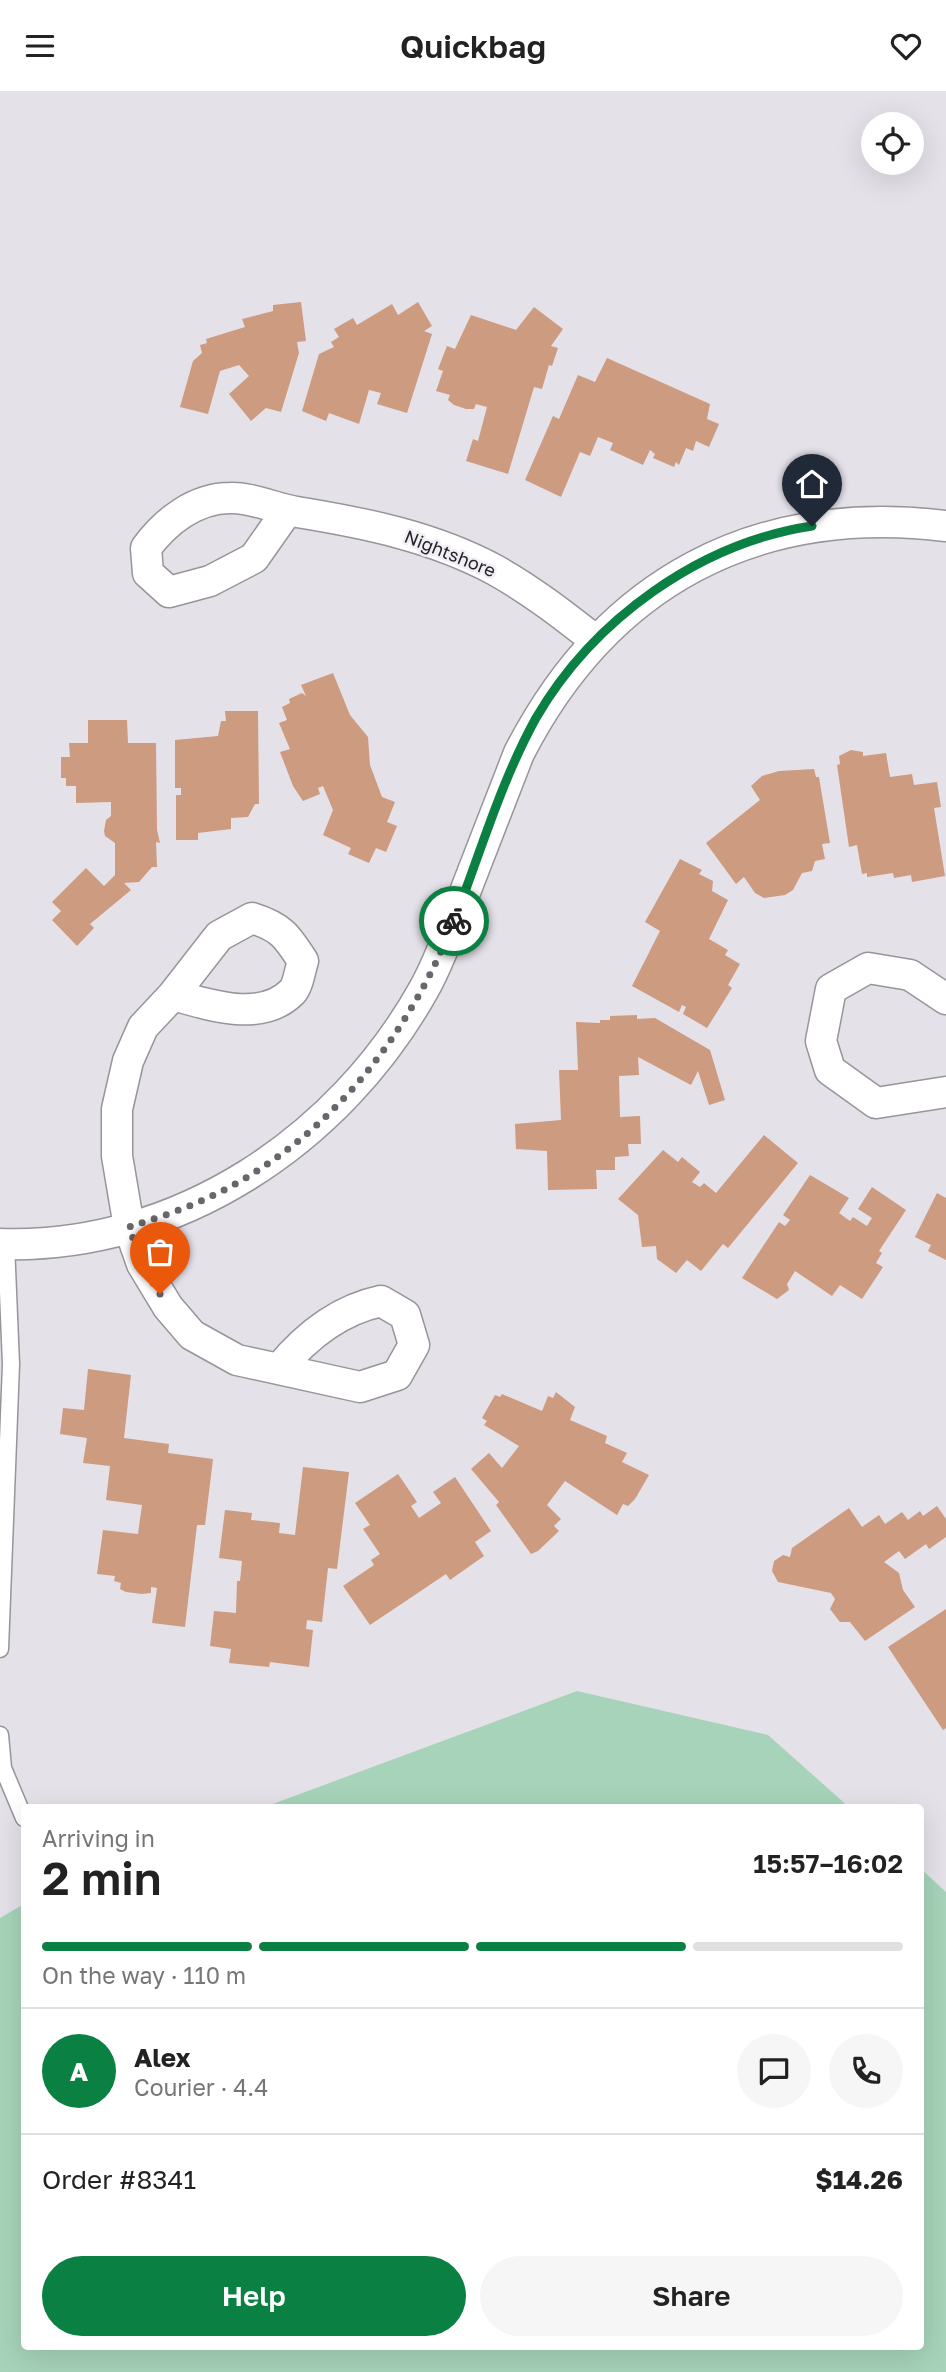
<!DOCTYPE html>
<html lang="en">
<head>
<meta charset="utf-8">
<style>
  body { margin:0; font-family:"Golos Text",sans-serif; background:#f6f6f6; color:#222; height:100vh; display:flex; flex-direction:column; font-size:26px; white-space:nowrap }
  * { box-sizing:border-box; margin:0 }
  p { font-size:23px; color:#767676 }
  .icon { flex:none; width:38px; height:38px; fill:none; stroke:currentColor; stroke-width:2; stroke-linecap:round; stroke-linejoin:round }
  .map { position:relative; flex:1; overflow:hidden }
  .details { position:absolute; left:21px; top:1713px; width:903px; height:546px; display:flex; flex-direction:column; background:#fff; border-radius:7px; box-shadow:0 7px 28px #0002 }
  .details>* { flex:none }
  .fabs { position:absolute; left:861px; top:21px; display:grid; gap:14px }
  .fabs a { display:grid; place-items:center; width:63px; height:63px; border-radius:50%; background:#fff; box-shadow:0 7px 28px #0002; font-size:35px }
  .pin { position:absolute; display:grid; place-items:center; width:60px; height:60px; color:#fff; margin:-72px -30px; border-radius:50% 50% 50% 0; rotate:-45deg; box-shadow:0 0 7px #0007 }
  .pin .icon { rotate:45deg }
  .courier { position:absolute; display:grid; place-items:center; width:70px; height:70px; margin:-35px; border:5px solid #0b8043; border-radius:50%; background:#fff; color:#222; box-shadow:0 2px 9px #0007 }
  .headline em { font-style:normal; font-weight:600 }
  .headline div { display:flex; flex-direction:column-reverse }
  .headline { display:flex; align-items:center; justify-content:space-between; height:119px; padding:0 21px }
  h1 { font-size:46px; font-weight:600; line-height:52px }
  .bar { display:grid; grid-template-columns:repeat(4,1fr); gap:10px 7px; align-content:center; height:84px; padding:0 21px }
  .bar i { height:9px; border-radius:5px; background:#e0e0e0 }
  .bar .active { background:#0b8043 }
  .bar p { grid-column:span 4 }
  .line { display:flex; align-items:center; gap:18px; padding:0 21px; border-top:2px solid #e0e0e0 }
  .line div { flex:1 }
  .round { display:grid; place-items:center; flex:none; width:74px; height:74px; border-radius:37px; background:#f6f6f6 }
  .primary-button { display:flex; gap:14px; margin-top:auto; padding:14px 21px }
  .primary-button a { flex:1; height:80px; border-radius:42px; background:#0b8043; color:#fff; font-size:28px; font-weight:600; line-height:80px; text-align:center }
  .primary-button a+a { background:#f6f6f6; color:#222 }
  header { display:flex; justify-content:space-between; align-items:center; height:91px; padding:0 21px; background:#fff; font-size:32px; font-weight:600 }
  .map>svg:first-child { display:block }
  .green { fill:#a6d3b9 }
  .building { fill:#cd9b7f }
  .lines { fill:none; stroke-linecap:round; stroke-linejoin:round }
  .lane-casing { stroke:#97949b; stroke-width:19 }
  .street-casing { stroke:#97949b; stroke-width:33 }
  .lane { stroke:#fff; stroke-width:16 }
  .street { stroke:#fff; stroke-width:30 }
  .done { stroke:#68666b; stroke-width:7; stroke-dasharray:0 12.6 }
  .route { stroke:#0b8043; stroke-width:9 }
  .labels { text-anchor:middle; stroke-width:5; stroke-linejoin:round; paint-order:stroke }
  .street-label { font-size:18px; fill:#252427; stroke:#f2eef6 }
</style>
</head>
<body>
<header><svg class="icon" aria-label="menu" viewBox="0 0 24 24"><path d="M4 6h16M4 12h16M4 18h16"/></svg>Quickbag<svg class="icon" aria-label="heart" viewBox="0 0 24 24"><path d="M12 20l-8-8c-3-5 5-10 8-4 3-6 11-1 8 4z"/></svg></header>
<div class="map">
<svg width="946" height="2281" viewBox="0 0 946 2281">
  <rect width="100%" height="100%" fill="#e5e1e9"/>
  <g class="green">
    <path d="M577 1600 768 1644 850 1717H262Z"/>
    <path d="M921 1778 946 1801V2281H0V1827L24 1813V2256H920Z"/>
  </g>
  <g class="building">
    <path d="M301 211 306 250 297 251 299 262 281 321 266 317 251 330 229 303 249 285 239 274 220 280 208 323 180 316 193 270 202 262 200 254 207 252 206 248 245 236 242 228 273 220V214Z"/>
    <path d="M418 211 432 235 424 240 432 243 407 322 377 313 381 302 369 299 359 333 329 322 326 330 302 320 319 263 334 256 331 251 339 246 334 238 353 227 357 234 392 213 398 224Z"/>
    <path d="M534 216 563 238 551 255 558 257 552 275 549 274 542 298 534 296 508 383 466 370 473 348 478 350 487 316 476 313 474 318H466L454 314 448 309 450 304 436 300 443 280 438 278 447 255 455 258 471 224 516 239Z"/>
    <path d="M607 267 710 313 707 328 719 333 709 356 696 350 693 360 686 357 679 374 676 371 674 376 653 367 655 363 650 359 643 374 610 359 613 352 598 346 590 365 580 361 561 406 525 389 553 325 559 328 578 284 595 291Z"/>
    <path d="M333 582 350 624 368 646 370 674 382 706 395 711 387 731 397 735 386 761 376 757 369 772 348 763 351 757 323 744 333 719 323 695 318 697 320 703 303 710 293 695 280 661 290 658 279 632 287 629 282 616 290 612 289 608 302 602 306 605 301 594Z"/>
    <path d="M225 620H258L259 713H255L248 726 231 727V738L198 742V749H176V704H181V697H175V649L218 645 221 630H226Z"/>
    <path d="M88 629H127L128 652H156L157 739 160 752 156 751 157 776H152L139 791 124 792 131 799 90 833 94 837 77 855 52 829 61 820 52 811 86 777 104 795 115 784V752L105 745 104 740 106 729 111 725V711L76 712V695H66V687H61V666H70L69 652H88Z"/>
    <path d="M851 659 863 661V665L886 662 890 686 912 683 914 694 937 691 941 716 934 717 945 785 912 791 911 784 894 787 893 782 867 786V782L862 783 857 754 849 756 837 674 840 673 839 665Z"/>
    <path d="M814 678 816 686H819L830 752 822 753 825 768 815 770 812 780 802 782 793 799 785 804 764 807 755 802 744 786 736 793 706 752 760 709 751 695 762 685 779 680Z"/>
    <path d="M680 768 702 779 699 783 713 790 712 800 728 809 709 848 728 859 725 864 740 873 728 894 732 897 707 937 683 923 686 916 682 914 679 921 632 895 660 840 645 831Z"/>
    <path d="M637 924V928L655 927 710 959 725 1009 709 1014 698 980 691 994 638 966 639 984 619 985 620 1026 640 1025 641 1053H628L629 1065 615 1066V1079H596L597 1098 548 1099 547 1060 516 1058 515 1033 561 1029 559 979H578L576 931 600 932V929H610V925Z"/>
    <path d="M764 1044 798 1072 728 1157 723 1153 701 1180 687 1169 676 1182 657 1168 656 1155 642 1156 638 1124 618 1108 663 1059 678 1071 682 1066 700 1081 692 1091 700 1096 704 1092 716 1102Z"/>
    <path d="M810 1084 849 1107 839 1122 850 1130 853 1126 867 1135 872 1127 858 1118 872 1096 906 1119 879 1160 882 1162 876 1172 883 1176 862 1208 840 1194 832 1205 795 1180 787 1193 789 1199 777 1208 742 1187 779 1131 785 1135 790 1129 783 1124Z"/>
    <path d="M937 1102 946 1107V1169L928 1160 931 1154 915 1146Z"/>
    <path d="M88 1278 131 1284 124 1347 169 1353 168 1362 213 1368 205 1434H197L185 1536 152 1532 157 1497 151 1496V1502L142 1503 126 1501 120 1498 121 1492 114 1490 115 1485 97 1483 103 1439 138 1443 142 1414 106 1409 110 1375 83 1372 87 1347 60 1343 63 1317 84 1319Z"/>
    <path d="M556 1301 575 1316 570 1329 607 1345 605 1352 627 1362 622 1371 649 1384 635 1408 628 1415 623 1413 617 1424 565 1390 547 1414 561 1428 554 1435 559 1440 538 1460 531 1463 496 1414 499 1411 471 1378 489 1362 502 1377 519 1355 484 1334 487 1330 482 1327 495 1304 500 1306 502 1303 542 1320 548 1305 553 1307Z"/>
    <path d="M303 1376 349 1381 337 1478 328 1477 322 1531 307 1529 306 1538 313 1539 309 1576 270 1571 269 1576 229 1572 231 1558 210 1555 214 1520 236 1522 237 1490H240L242 1470 219 1467 225 1419 252 1422 251 1429 280 1432 279 1442 295 1444Z"/>
    <path d="M398 1383 417 1411 411 1415 419 1427 441 1412 433 1401 455 1386 491 1440 475 1451 484 1465 450 1489 446 1483 370 1534 343 1495 374 1474 371 1469 380 1463 363 1438 370 1434 355 1412Z"/>
    <path d="M937 1415 946 1428V1446L929 1458 926 1453 905 1468 899 1460 884 1471 899 1482 903 1499 915 1516 865 1550 850 1531H840L830 1518 835 1508 831 1502 778 1491 772 1480 774 1470 783 1464 790 1466 792 1457 849 1417 862 1436 879 1424 885 1433 902 1421 908 1429 920 1420 923 1425Z"/>
    <path d="M946 1518V1637L943 1639 888 1556Z"/>
  </g>
  <g class="lines">
    <defs>
      <g id="lane">
        <path d="M0 1558 11 1273 6 1153"/>
        <path d="M0 1644 3 1677 24 1727"/>
      </g>
      <g id="street">
        <path d="M287 420 254 467 210 490 169 501 148 482 146 457C165 431 195 407 230 407 251 406 276 418 297 421 365 432 434 446 495 479 531 499 563 524 595 549"/>
        <path d="M173 904C210 914 261 932 292 901 298 895 300 879 303 870 287 845 281 836 252 827L219 845 173 904 143 936 128 970 117 1018V1065L129 1136 142 1173 168 1216 192 1244 237 1269 360 1296 397 1284 414 1254 405 1224 381 1210C339 1219 306 1245 279 1278"/>
        <path d="M946 908 910 884 868 877 831 898 821 950 830 979 876 1012 946 1001"/>
        <path d="M0 1153C177 1159 340 1049 424 898 441 868 452 833 465 801 483 754 501 708 519 662 607 491 755 412 946 435"/>
      </g>
    </defs>
    <use href="#lane" class="lane-casing"/>
    <use href="#street" class="street-casing"/>
    <use href="#lane" class="lane"/>
    <use href="#street" class="street"/>
  </g>
  <g class="lines">
    <path class="done" d="M160 1203 142 1173 129 1136C150 1129 173 1122 194 1113 318 1061 406 952 454 830"/>
    <path class="route" d="M454 830C480 763 501 690 536 627 593 529 699 452 812 435"/>
  </g>
  <g class="labels">
    <g class="street-label">
      <text transform="translate(450 463) rotate(22)" y="6">Nightshore</text>
    </g>
  </g>
</svg>
<div class="fabs">
<a><svg class="icon" aria-label="locate" viewBox="0 0 24 24"><circle cx="12" cy="12" r="6"/><path d="M12 2v4M12 18v4M2 12h4M18 12h4"/></svg></a>
</div>
<div class="pin" style="left:160px;top:1203px;background:#ea580c"><svg class="icon" aria-label="bag" viewBox="0 0 24 24"><path d="M5 8h14l-1 12H6zM9 8a3 3 0 0 1 6 0"/></svg></div>
<div class="pin" style="left:812px;top:435px;background:#1f2937"><svg class="icon" aria-label="home" viewBox="0 0 24 24"><path d="M3 11l9-7 9 7M6 9v11h12V9"/></svg></div>
<div class="courier" style="left:454px;top:830px"><svg class="icon" aria-label="bike" viewBox="0 0 24 24"><circle cx="6" cy="16" r="4"/><circle cx="18" cy="16" r="4"/><path d="M6 16l4-8h5l3 8M10 8l3 8H6M13 5h3"/></svg></div>
<section class="details">
<div class="headline"><div><h1>2 min</h1><p>Arriving in</p></div><em>15:57–16:02</em></div>
<div class="bar"><i class="active"></i><i class="active"></i><i class="active"></i><i></i><p>On the way · 110 m</p></div>
<div class="line" style="height:126px"><b class="round" style="background:#0b8043;color:#fff">A</b><div><b>Alex</b><p>Courier · 4.4</p></div><a class="round"><svg class="icon" aria-label="chat" viewBox="0 0 24 24"><path d="M4 5h16v11H9l-5 4z"/></svg></a><a class="round"><svg class="icon" aria-label="phone" viewBox="0 0 24 24"><path d="M5 4h4l2 5-3 2q2 4 5 5l2-3 5 2v4C11 20 4 13 5 4z"/></svg></a></div>
<div class="line" style="height:91px"><div>Order #8341</div><b>$14.26</b></div>
<div class="primary-button"><a>Help</a><a>Share</a></div>
</section>
</div>
</body>
</html>
